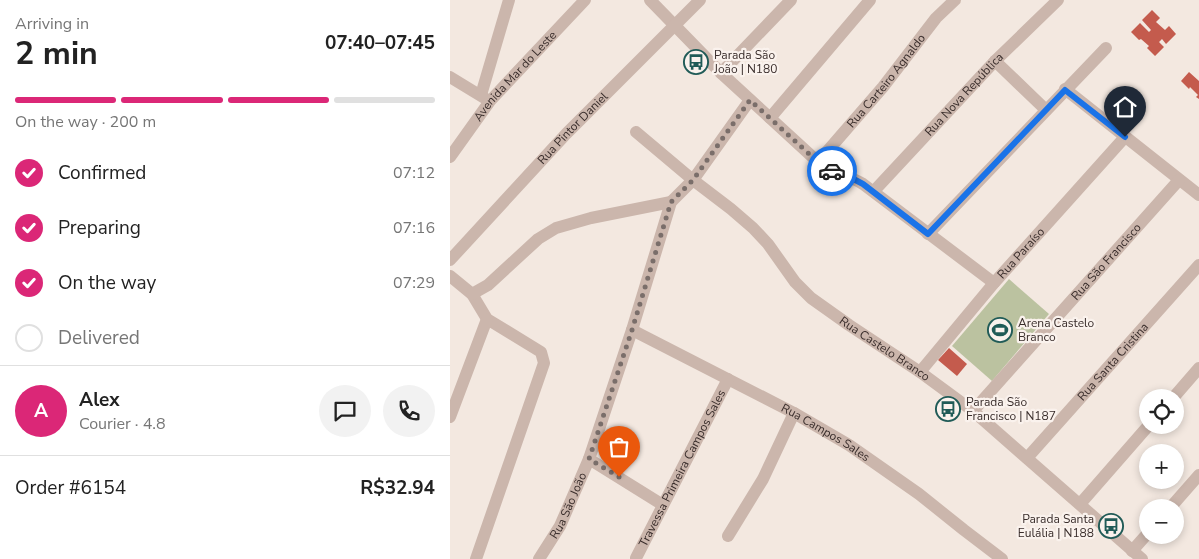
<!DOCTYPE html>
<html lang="en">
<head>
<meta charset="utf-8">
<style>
  body { margin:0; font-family:"Nunito Sans",sans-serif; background:#f2f2f2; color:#222; height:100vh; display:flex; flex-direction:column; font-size:19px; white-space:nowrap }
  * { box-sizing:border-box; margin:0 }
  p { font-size:16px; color:#767676 }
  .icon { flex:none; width:28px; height:28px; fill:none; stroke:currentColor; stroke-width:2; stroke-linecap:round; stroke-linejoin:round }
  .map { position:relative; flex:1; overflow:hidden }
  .sheet { display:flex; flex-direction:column; background:#fff; width:450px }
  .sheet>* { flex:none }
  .fabs { position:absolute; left:689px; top:389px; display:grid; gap:10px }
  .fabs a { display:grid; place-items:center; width:45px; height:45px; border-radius:50%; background:#fff; box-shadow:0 2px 8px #0003; font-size:25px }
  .pin { position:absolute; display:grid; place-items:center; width:42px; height:42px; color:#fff; margin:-51px -21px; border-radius:50% 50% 50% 0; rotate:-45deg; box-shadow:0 0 5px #0007 }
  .pin .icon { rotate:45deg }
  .courier { position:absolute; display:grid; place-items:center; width:50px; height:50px; margin:-25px; border:4px solid #1a73e8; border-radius:50%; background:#fff; color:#222; box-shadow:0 1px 6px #0007 }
  .summary em { font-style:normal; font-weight:700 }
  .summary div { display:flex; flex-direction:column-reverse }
  .summary { display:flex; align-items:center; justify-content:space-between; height:85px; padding:0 15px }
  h1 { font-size:32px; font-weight:700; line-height:38px }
  .bar { display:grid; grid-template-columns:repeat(4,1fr); gap:8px 5px; align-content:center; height:60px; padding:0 15px }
  .bar i { height:6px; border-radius:4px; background:#e0e0e0 }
  .bar .active { background:#db2777 }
  .bar p { grid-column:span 4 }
  .line { display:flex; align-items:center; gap:12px; padding:0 15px; border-top:1px solid #e0e0e0 }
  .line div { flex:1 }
  .round { display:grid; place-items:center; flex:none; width:52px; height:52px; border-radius:26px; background:#f2f2f2 }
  ol { padding:0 15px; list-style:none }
  li { display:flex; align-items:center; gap:15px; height:55px }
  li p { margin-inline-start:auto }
  li .icon { padding:5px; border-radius:50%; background:#db2777; color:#fff; stroke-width:4 }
  li:last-child { color:#767676 }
  li i { width:28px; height:28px; border:2px solid #e0e0e0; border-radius:50% }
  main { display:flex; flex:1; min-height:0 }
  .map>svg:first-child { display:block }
  .green { fill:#bbc2a0 }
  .building { fill:#c45b4d }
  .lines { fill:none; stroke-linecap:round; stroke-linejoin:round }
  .minor { stroke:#cbb6ac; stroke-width:12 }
  .done { stroke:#7a6e6a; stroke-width:5; stroke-dasharray:0 9 }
  .route { stroke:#1a73e8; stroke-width:6 }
  .labels { text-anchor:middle; stroke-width:4.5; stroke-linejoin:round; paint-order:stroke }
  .poi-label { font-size:12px; fill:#392d2b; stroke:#faf2ed; text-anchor:start }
  .street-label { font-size:12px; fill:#392d2b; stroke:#faf2ed }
</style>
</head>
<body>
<main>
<section class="sheet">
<div class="summary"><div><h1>2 min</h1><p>Arriving in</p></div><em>07:40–07:45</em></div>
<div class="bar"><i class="active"></i><i class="active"></i><i class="active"></i><i></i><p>On the way · 200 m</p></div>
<ol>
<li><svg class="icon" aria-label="check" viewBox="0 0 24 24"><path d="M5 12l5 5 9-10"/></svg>Confirmed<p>07:12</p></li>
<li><svg class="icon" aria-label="check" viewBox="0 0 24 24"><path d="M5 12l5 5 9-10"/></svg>Preparing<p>07:16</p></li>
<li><svg class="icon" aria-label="check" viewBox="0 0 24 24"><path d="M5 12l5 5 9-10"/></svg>On the way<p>07:29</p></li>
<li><i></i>Delivered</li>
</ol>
<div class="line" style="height:90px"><b class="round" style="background:#db2777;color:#fff">A</b><div><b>Alex</b><p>Courier · 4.8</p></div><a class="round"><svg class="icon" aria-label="chat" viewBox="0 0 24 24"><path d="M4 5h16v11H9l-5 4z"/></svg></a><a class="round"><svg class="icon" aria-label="phone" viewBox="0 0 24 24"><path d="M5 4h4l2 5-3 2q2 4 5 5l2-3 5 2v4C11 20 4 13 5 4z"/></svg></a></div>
<div class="line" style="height:65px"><div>Order #6154</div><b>R$32.94</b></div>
</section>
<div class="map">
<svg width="749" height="559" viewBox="0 0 749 559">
  <rect width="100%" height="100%" fill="#f3e8e0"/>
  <path class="green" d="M559 279 599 314 542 381 502 346Z"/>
  <g class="building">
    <path d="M702 10 710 18 706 22 715 30 719 26 726 34 716 44 712 39 709 42 714 47 705 56 697 48 699 46 691 39 689 40 681 32 690 23 699 32 701 30 692 20Z"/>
    <path d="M739 72 749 81V99L746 97 748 95 740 87 739 89 731 81Z"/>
    <path d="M499 348 517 364 507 376 488 360Z"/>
  </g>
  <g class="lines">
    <g class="minor">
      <path d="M200 0 271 73 368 162C382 172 398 175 413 184L544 283"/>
      <path d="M545 61 596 110"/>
      <path d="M271 73 341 0"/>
      <path d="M0 77 36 99"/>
      <path d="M615 89 749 195"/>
      <path d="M31 95 59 0"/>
      <path d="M320 118 420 0"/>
      <path id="s1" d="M186 132 243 180 281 209 303 228 318 244 345 282 361 298 399 325 470 372 523 411 692 559"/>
      <path id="s2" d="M0 157 40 101 135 0"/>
      <path id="s3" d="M368 162 433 87 486 18 505 0"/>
      <path id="s4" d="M424 191 545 61 608 0"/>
      <path d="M478 234 656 48"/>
      <path id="s5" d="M0 260 116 134 250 0"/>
      <path d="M0 276 22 294 37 319 91 352 94 363 26 559"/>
      <path d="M22 294 38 285 88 239 106 228 141 218 221 202"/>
      <path id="s6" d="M182 330 344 413 399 445 469 494 514 530 552 559"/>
      <path id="s7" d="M470 372 544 283 675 137"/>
      <path d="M723 398 749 368"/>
      <path id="s8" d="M523 411 729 180"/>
      <path d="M0 417 37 319"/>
      <path id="s9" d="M577 458 749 265"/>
      <path d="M139 459 213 505"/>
      <path d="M630 504 699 425"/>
      <path d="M720 508 749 475"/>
      <path d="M278 536 313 479 344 413"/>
      <path d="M682 551 698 533"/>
      <path id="s10" d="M186 558 278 379"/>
      <path id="s11" d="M89 559 110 526 139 459 182 330 221 202 243 180 300 100"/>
    </g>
  </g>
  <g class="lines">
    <path class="done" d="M169 477 139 459 182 330 221 202 243 180 300 100 368 162 382 171"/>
    <path class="route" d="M382 171 394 174 413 184 478 234 615 90 675 137"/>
  </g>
  <defs>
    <symbol id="bus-ring" viewBox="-11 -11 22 22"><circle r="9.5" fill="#faf2ed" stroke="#205b57" stroke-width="1.5"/><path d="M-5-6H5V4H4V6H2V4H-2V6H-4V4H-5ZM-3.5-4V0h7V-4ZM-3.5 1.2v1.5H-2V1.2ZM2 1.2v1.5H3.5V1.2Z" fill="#205b57"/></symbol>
    <symbol id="stadium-ring" viewBox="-11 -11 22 22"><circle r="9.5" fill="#faf2ed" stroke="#205b57" stroke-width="1.5"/><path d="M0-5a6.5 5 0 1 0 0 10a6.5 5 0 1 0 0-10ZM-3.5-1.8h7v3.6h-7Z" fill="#205b57"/></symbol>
  </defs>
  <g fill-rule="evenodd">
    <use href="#bus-ring" x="232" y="48" width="28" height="28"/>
    <use href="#stadium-ring" x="536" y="316" width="28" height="28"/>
    <use href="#bus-ring" x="484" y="395" width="28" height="28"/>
    <use href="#bus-ring" x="647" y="512" width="28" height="28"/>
  </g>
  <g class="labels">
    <g class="poi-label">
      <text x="264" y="59">Parada São<tspan x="264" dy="14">João | N180</tspan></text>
      <text x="568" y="327">Arena Castelo<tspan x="568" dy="14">Branco</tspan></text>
      <text x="516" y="406">Parada São<tspan x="516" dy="14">Francisco | N187</tspan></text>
      <text x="644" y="523" text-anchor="end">Parada Santa<tspan x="644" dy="14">Eulália | N188</tspan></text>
    </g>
    <g class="street-label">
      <text dy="4" stroke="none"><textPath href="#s2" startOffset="104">Avenida Mar do Leste</textPath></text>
      <text dy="4" stroke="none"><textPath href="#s3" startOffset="106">Rua Carteiro Agnaldo</textPath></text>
      <text dy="4" stroke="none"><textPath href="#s4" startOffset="132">Rua Nova República</textPath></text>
      <text dy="4" stroke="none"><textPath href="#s5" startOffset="180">Rua Pintor Daniel</textPath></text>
      <text dy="4" stroke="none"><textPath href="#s7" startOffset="156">Rua Paraíso</textPath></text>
      <text dy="4" stroke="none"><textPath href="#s8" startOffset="200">Rua São Francisco</textPath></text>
      <text dy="4" stroke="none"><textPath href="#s1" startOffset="332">Rua Castelo Branco</textPath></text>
      <text dy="4" stroke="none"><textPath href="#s9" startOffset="129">Rua Santa Cristina</textPath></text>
      <text dy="4" stroke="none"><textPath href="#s6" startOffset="219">Rua Campos Sales</textPath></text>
      <text dy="4" stroke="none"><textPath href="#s10" startOffset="101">Travessa Primeira Campos Sales</textPath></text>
      <text dy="4" stroke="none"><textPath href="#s11" startOffset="61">Rua São João</textPath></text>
    </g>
  </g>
</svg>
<div class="fabs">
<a><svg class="icon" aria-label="locate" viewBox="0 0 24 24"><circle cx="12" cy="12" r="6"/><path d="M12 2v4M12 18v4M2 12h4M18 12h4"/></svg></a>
<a>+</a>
<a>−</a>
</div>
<div class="pin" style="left:169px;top:477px;background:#ea580c"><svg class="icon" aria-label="bag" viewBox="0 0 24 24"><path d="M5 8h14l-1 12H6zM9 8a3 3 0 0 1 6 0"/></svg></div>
<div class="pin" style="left:675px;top:137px;background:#1f2937"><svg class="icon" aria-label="home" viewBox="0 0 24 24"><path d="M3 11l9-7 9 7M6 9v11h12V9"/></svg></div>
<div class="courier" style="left:382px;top:171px"><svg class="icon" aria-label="car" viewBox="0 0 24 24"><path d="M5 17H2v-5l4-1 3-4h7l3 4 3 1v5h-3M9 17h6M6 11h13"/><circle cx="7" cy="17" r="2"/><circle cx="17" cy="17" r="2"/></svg></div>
</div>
</main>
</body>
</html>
